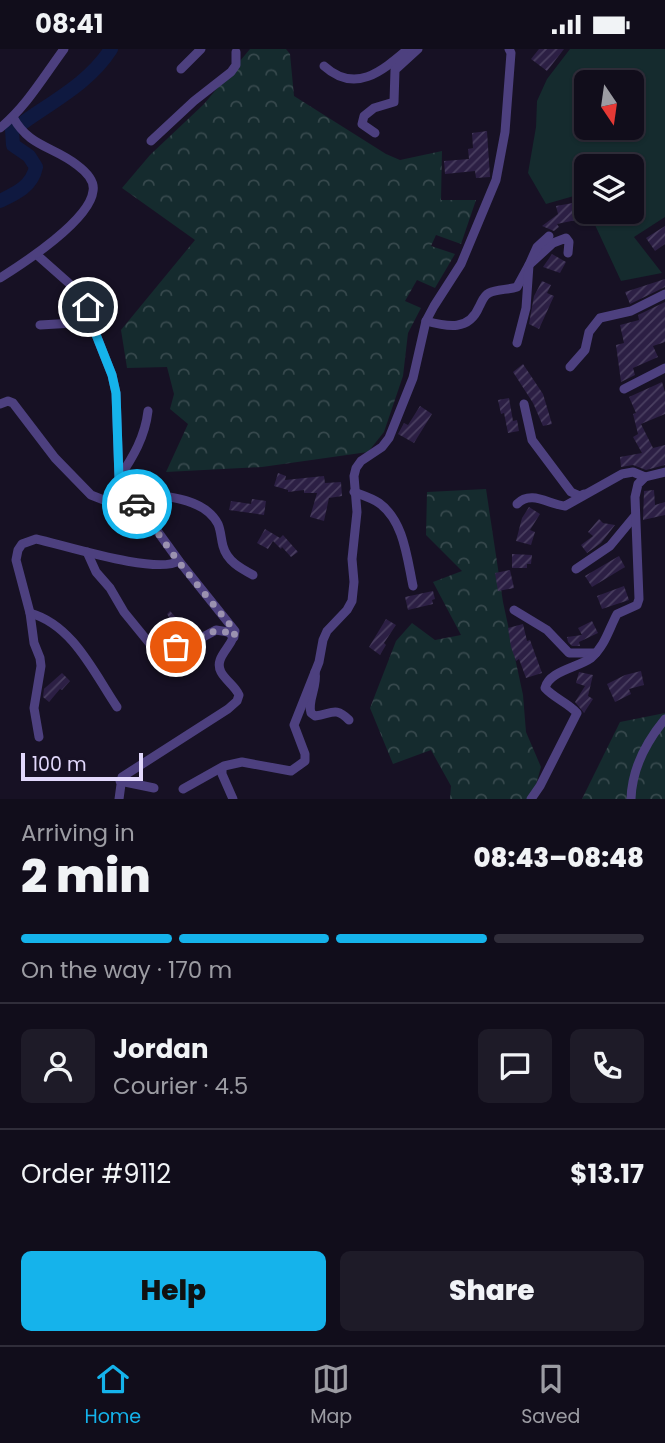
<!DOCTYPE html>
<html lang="en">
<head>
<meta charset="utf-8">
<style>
  body { margin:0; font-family:Poppins,sans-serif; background:#1e1b28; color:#f1f3f6; height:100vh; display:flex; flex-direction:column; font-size:26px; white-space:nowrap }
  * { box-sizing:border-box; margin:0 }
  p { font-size:23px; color:#9c9ca3 }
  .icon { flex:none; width:38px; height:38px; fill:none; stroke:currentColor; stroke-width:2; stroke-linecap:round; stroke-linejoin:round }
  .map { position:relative; height:750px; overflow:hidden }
  .side { display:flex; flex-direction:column; background:#110d1b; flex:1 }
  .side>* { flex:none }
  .needle { width:46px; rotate:167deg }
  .fabs { position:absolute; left:574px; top:21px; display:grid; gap:14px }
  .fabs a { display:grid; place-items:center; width:70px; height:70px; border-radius:10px; background:#110d1b; box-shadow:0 2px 5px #0004,0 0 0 2px #302d3a; font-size:35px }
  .scale { position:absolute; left:21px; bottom:18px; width:122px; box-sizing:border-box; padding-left:7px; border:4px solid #e2d8fc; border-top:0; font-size:19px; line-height:24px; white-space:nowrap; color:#e2d8fc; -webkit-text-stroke:5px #171124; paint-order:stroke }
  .pin { position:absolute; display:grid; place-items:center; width:60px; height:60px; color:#fff; margin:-30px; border:4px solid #fff; border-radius:50%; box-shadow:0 2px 7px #0007 }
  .courier { position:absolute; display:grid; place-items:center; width:70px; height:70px; margin:-35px; border:5px solid #15b3eb; border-radius:50%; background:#fff; color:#222; box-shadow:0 2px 9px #0007 }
  .head em { font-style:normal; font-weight:800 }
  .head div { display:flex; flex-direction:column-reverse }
  .head { display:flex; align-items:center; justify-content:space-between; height:119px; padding:0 21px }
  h1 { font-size:46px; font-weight:800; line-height:52px }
  .bar { display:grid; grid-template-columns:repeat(4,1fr); gap:10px 7px; align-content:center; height:84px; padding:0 21px }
  .bar i { height:9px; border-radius:5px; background:#302d3a }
  .bar .active { background:#15b3eb }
  .bar p { grid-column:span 4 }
  .line { display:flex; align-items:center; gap:18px; padding:0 21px; border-top:2px solid #302d3a }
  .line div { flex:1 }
  .round { display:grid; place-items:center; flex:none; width:74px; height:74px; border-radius:10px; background:#1e1b28 }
  .button { display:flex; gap:14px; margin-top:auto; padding:14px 21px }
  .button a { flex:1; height:80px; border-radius:10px; background:#15b3eb; color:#111; font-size:28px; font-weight:800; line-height:80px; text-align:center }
  .button a+a { background:#1e1b28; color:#f1f3f6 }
  .status { display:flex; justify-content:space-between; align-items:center; height:49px; padding:0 35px; background:#110d1b; direction:ltr }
  .status svg { height:19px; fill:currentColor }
  .dock { display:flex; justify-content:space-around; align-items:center; height:98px; border-top:2px solid #302d3a; background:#110d1b; font-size:19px; color:#9c9ca3 }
  .dock a { display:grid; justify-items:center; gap:4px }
  .dock .active { color:#15b3eb }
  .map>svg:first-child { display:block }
  .green { fill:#152b2e; fill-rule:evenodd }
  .forest { fill:url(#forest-crowns) }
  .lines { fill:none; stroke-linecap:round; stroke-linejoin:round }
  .river { stroke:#0f1940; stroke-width:14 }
  .building { fill:url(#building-hatch) }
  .minor { stroke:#4d407f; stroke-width:9 }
  .done { stroke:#9b92b0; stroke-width:7; stroke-dasharray:0 12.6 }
  .route { stroke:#15b3eb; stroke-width:9 }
</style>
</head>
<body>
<div class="status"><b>08:41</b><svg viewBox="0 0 49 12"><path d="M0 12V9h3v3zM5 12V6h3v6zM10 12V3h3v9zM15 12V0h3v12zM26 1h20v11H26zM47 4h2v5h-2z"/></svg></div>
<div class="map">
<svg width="665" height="750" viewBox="0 0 665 750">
  <defs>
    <pattern id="forest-crowns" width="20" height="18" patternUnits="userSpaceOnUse" patternTransform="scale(1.75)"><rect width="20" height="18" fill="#152b2e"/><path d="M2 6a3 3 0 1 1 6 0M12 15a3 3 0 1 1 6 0" fill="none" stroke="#37494d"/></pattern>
    <pattern id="building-hatch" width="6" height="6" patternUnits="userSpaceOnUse" patternTransform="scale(1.75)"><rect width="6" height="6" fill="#2c1f44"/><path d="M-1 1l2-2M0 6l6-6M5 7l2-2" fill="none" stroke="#4a3f60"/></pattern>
  </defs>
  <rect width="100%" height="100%" fill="#171124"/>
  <path class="green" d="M570 0H665V168L634 188 662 224 621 232 589 163H632V117H586V156L581 145 546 155 528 124 536 78 537 52 547 30ZM586 33H632V79H586Z"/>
  <g class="forest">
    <path d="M250 0H286L290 5 294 47 386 105 400 111 442 102 441 151H476L461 195 436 186 431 197 455 205 435 239 417 231 405 252 421 259 408 284 403 327 384 383 368 403 262 418 166 423 188 375 170 360 174 345 167 318 127 319 121 281 195 191 122 139 150 106 204 55Z"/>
    <path d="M486 440 503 553 523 646 526 683 541 718 532 750H450L451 737 431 701 393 715 370 659 396 592 412 574 435 591 461 586 433 533 462 522 426 486 427 443Z"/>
    <path d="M665 664V750H582L620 673Z"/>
  </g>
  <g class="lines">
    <g class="river">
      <path d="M24 73C55 51 90 33 111 0"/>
      <path d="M0 152C17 144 32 137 36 118L29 107 13 96 12 81"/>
    </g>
  </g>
  <g class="building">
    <path d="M539 0H564L547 22 531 10Z"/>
    <path d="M487 82 490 128 476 129 475 122 445 125 444 112 469 110 468 100 473 99 472 84Z"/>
    <path d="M573 154 576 171 557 175 559 178 554 182 542 177 558 165 556 157Z"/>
    <path d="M665 177V195L655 202 646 189Z"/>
    <path d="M552 205 566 213 560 224 543 218Z"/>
    <path d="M665 230V238L630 255 625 243Z"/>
    <path d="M542 232 551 236 547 244 554 247 539 280 529 275 534 247Z"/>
    <path d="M665 253V293L653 297 658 308 633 319 635 326 621 333 616 296 624 294 620 276 639 271 638 266Z"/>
    <path d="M523 315 543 345 552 375 543 377 533 354 513 323Z"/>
    <path d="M662 333 665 343V365L641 375 653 399 665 396V416L646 421 633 416 621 418 620 408 642 404 633 388 638 385 633 365 636 364 629 348Z"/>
    <path d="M509 349 513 372 517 371 519 382 508 384 504 364 501 365 498 351Z"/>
    <path d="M420 357 432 365 414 394 398 385 404 374 408 376Z"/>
    <path d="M278 424 286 427 285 431 324 427 325 434 341 433 342 447 329 449 324 472 310 468 317 444H304V441L288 443V441L274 437Z"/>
    <path d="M654 441 655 456 665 453V466L643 471 644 442Z"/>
    <path d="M252 450 266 452 264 466 229 461 231 452 251 455Z"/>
    <path d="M529 458 540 465 530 481 535 483 531 496 516 492 522 469Z"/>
    <path d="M599 470 603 474 615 476 601 494 587 504 581 496 593 487 588 483Z"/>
    <path d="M265 480 280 489 283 486 298 503 291 508 282 498 281 500 273 492 268 500 257 494Z"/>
    <path d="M512 505 532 506 531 515H527V519H512Z"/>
    <path d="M619 507 625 518 592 538 585 527Z"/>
    <path d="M510 521 514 539 498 542 495 524Z"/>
    <path d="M624 537 629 551 602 560 597 547Z"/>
    <path d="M433 542 435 550 432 551 433 555 408 561 405 548Z"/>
    <path d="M170 562 183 576 187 573 195 584 184 589 175 577 171 580 166 573 170 570 167 565Z"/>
    <path d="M386 570 396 576 384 594 386 596 380 606 369 598Z"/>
    <path d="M592 572 598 584 579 593 580 597H572L568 593 567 588 582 586 578 579Z"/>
    <path d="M523 575 527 592 530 591 542 624 526 629 519 610 516 612 511 598 508 579Z"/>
    <path d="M641 622 644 636 629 640 631 645 615 653 607 635 625 626Z"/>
    <path d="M579 623 593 626 588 647 593 650 584 664 575 653 585 637 576 634Z"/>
    <path d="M62 624 70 632 62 641 60 640 49 653 43 648 44 640Z"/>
  </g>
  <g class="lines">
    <g class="minor">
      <path d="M324 17C355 45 381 23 408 0"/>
      <path d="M181 20 201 0"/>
      <path d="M0 79C26 58 44 27 64 0"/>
      <path d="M375 84 362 75 364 67 374 59 394 53 395 21 418 0"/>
      <path d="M151 92 194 52 231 23 236 16V3"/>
      <path d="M37 206 80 244 88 258 91 273 112 326 116 344 119 429 179 512 235 582C234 597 213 608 221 623 226 632 235 637 239 646L237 652 228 660 122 728 119 750"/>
      <path d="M0 229C24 214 90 171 93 142 95 132 85 122 77 116 53 97 29 98 13 68"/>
      <path d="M426 272C448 278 469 282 479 258 482 253 483 247 489 244 497 240 508 241 517 238L529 216 553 194 566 189 569 193 568 204"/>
      <path d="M40 276 91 273"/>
      <path d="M517 294 526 259 529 216 537 198 549 187"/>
      <path d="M570 318 585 301 589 283 600 269 631 262 665 245"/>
      <path d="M624 340 665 319"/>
      <path d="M0 355 8 352 13 354 55 409 91 446 119 457 152 478"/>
      <path d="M524 355 532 391 571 443 580 447 584 445"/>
      <path d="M119 429C133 408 145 388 148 362"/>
      <path d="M128 443C157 447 203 446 218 475 221 482 221 490 223 497 227 512 240 519 253 526"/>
      <path d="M354 443C362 446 372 449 379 454 404 472 407 509 413 537"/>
      <path d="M517 455C531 441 548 455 565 457L622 425 633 423 645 428 665 423"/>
      <path d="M87 503 96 523 110 539 124 563 159 606 176 598 192 594 216 581 228 583 234 588"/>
      <path d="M576 520 610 497 634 468"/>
      <path d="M514 561 547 581 569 604H596"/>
      <path d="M30 564C73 576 94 624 117 658"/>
      <path d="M315 623C318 638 307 651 311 664L315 667C332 665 335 657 349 671"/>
      <path d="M39 688 34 659 41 617 40 609 34 594 30 564 16 511 18 501 22 495 36 490C64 496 156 526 179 512"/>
      <path d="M222 720V725L233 750"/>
      <path d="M120 732 154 739"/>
      <path d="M183 740 224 717 242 713 291 722 305 712V705L294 676 319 613 323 591 327 582 347 561 352 552 354 533 352 510 357 463 354 427 356 419 361 412 382 398 389 389 413 329 426 272 434 257 461 215 496 131 505 83 511 4 509 0"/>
      <path d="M531 750 540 737 577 664C568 654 554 649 545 639 549 622 577 619 591 609 605 597 609 580 617 565L637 556 639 550 635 448 638 435 645 428"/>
      <path d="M631 750C632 719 646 693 665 670"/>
    </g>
  </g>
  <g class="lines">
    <path class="done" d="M137 455 178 512 235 582 234 588C215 572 197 593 176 598"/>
    <path class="route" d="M88 258 91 273 112 326 116 344 119 429 137 455"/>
  </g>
</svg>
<div class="fabs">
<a><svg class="needle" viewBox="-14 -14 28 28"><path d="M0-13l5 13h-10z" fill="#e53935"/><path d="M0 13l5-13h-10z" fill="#9c9ca3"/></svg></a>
<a><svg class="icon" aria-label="layers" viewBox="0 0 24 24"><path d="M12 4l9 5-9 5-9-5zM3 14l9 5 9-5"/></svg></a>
</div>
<div class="scale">100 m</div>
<div class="pin" style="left:176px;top:598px;background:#ea580c"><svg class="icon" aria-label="bag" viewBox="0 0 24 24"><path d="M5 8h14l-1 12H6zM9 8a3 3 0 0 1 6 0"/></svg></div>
<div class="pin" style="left:88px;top:258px;background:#1f2937"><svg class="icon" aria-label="home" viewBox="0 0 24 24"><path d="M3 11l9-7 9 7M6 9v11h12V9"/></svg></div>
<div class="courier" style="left:137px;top:455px"><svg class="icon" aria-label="car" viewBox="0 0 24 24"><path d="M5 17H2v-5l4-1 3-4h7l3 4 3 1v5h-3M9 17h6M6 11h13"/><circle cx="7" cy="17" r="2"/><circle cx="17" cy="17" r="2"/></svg></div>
</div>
<section class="side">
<div class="head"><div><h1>2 min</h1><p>Arriving in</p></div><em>08:43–08:48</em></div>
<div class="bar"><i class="active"></i><i class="active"></i><i class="active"></i><i></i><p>On the way · 170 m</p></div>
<div class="line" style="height:126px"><a class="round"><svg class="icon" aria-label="person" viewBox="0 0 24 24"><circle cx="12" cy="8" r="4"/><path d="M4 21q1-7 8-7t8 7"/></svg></a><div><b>Jordan</b><p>Courier · 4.5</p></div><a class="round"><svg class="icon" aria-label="chat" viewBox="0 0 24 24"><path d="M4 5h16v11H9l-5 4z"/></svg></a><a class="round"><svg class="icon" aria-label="phone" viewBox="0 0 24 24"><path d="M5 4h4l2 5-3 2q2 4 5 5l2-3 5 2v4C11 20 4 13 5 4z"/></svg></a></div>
<div class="line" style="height:91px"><div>Order #9112</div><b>$13.17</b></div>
<div class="button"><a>Help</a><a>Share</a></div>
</section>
<nav class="dock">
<a class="active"><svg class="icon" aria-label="home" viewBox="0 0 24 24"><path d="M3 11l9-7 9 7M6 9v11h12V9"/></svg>Home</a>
<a><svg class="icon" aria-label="map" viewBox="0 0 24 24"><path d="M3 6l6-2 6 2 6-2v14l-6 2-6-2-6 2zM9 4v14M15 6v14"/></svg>Map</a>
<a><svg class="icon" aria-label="saved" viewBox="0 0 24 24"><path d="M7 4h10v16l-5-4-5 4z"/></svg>Saved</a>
</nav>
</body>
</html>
